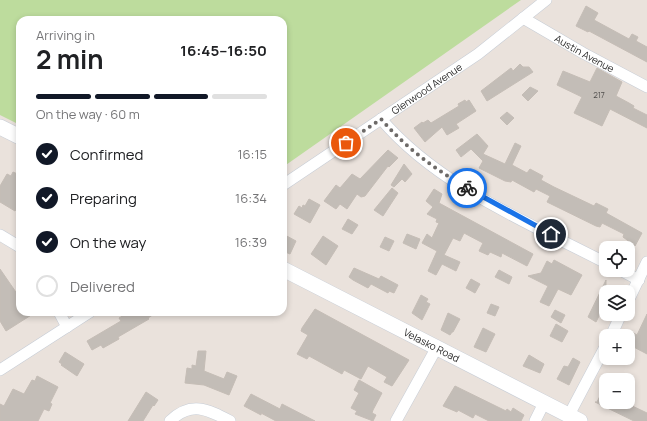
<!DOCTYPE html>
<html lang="en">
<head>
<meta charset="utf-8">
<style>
  body { margin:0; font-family:Manrope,sans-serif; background:#f2f2f2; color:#202124; height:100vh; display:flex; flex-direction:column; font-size:15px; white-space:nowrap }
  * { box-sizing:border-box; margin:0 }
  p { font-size:13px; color:#757577 }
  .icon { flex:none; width:22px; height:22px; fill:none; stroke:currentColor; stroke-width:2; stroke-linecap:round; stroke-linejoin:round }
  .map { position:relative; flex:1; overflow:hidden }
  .panel { position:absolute; left:16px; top:16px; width:271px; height:300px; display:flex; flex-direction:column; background:#fff; border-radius:12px; box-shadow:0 2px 6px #0003 }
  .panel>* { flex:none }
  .controls { position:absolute; left:599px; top:241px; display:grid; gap:8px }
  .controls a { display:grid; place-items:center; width:36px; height:36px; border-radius:8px; background:#fff; box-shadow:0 2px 6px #0003; font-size:20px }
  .pin { position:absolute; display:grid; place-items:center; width:34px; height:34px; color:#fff; margin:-17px; border:2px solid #fff; border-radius:50%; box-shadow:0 1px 4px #0007 }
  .courier { position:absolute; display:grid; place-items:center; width:40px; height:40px; margin:-20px; border:3px solid #1a73e8; border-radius:50%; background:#fff; color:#222; box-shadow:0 1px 5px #0007 }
  .overview em { font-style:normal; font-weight:700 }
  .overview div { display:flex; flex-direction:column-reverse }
  .overview { display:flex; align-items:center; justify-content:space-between; height:68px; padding:0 20px }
  h1 { font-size:26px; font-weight:700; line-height:30px }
  .bar { display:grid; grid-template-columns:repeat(4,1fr); gap:6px 4px; align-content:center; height:48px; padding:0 20px }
  .bar i { height:5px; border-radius:3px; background:#e0e0e0 }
  .bar .selected { background:#111827 }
  .bar p { grid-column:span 4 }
  ol { padding:0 20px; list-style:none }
  li { display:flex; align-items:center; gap:12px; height:44px }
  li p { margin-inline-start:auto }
  li .icon { padding:4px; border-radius:50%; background:#111827; color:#fff; stroke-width:4 }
  li:last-child { color:#757577 }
  li i { width:22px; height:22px; border:2px solid #e0e0e0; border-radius:50% }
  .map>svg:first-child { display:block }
  .green { fill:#bddc9d }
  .building { fill:#c3bdb7; stroke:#c5bdb6 }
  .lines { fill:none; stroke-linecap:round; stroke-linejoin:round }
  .street-casing { stroke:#c7cdd6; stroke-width:12 }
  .secondary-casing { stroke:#c7cdd6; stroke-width:16 }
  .street { stroke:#fff; stroke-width:11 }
  .secondary { stroke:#fff; stroke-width:15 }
  .done { stroke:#6d6a68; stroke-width:4; stroke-dasharray:0 7.2 }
  .route { stroke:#1a73e8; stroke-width:5 }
  .labels { text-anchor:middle; stroke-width:3; stroke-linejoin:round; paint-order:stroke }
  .number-label { font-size:8px; fill:#504e4c }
  .street-label { font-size:10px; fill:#292929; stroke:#fff }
</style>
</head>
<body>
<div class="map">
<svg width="647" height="421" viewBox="0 0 647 421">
  <rect width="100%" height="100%" fill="#eae2dc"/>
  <path class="green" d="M0 0H521L283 167V20H20V125L0 115Z"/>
  <g class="building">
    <path d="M586 6 598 13 594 20 629 39 632 34 638 37 636 41 647 47V62L589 31 588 32 576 26Z"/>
    <path d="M520 64 523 67H529L533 72 487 101 481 91 511 68 513 71Z"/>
    <path d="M597 68 622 82 616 96 629 103 634 106 633 108 647 115V128L610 109 602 126 574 113 582 97 557 85 563 71 590 82Z"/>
    <path d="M530 87 538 91 528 101 522 95Z"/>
    <path d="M465 100 466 102 469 100 476 111 456 124 459 128 447 135 442 127 425 142 414 128 422 122 423 123 428 120 431 123 459 106 458 104Z"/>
    <path d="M507 112 514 118 507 125 500 118Z"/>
    <path d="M477 134 488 146 483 154 505 164 515 143 521 146 512 165 527 173 530 169 543 176 541 180 554 187 594 206 596 203 608 209 606 213 642 233 635 246 623 237 624 234 602 223 600 227 596 226 547 202 550 196 536 189 534 192 512 180 511 182 505 181 479 168 483 161 471 149 461 157 456 150Z"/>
    <path d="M388 150 398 158 389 167 388 166 365 196 361 197 357 194 347 209 340 204 336 209 324 201 336 185 340 188 352 174 360 179Z"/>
    <path d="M404 164 412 174 405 182 402 179 394 187 391 185Z"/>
    <path d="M13 172 20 175V203L15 211 0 202V186L7 174 11 176Z"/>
    <path d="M392 188 398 193 383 216 374 210Z"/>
    <path d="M434 189 442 194 439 203 533 254 527 266 502 253 501 257 490 252 488 255 479 251 483 243 464 233 460 241 453 238 444 255 460 262 456 271 442 264 436 275 428 271 437 251 422 243 427 234 432 238 439 223 436 222 437 219 427 214 433 207 426 201Z"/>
    <path d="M309 199 320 205 310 223 294 214 299 206 302 208 303 205 305 206Z"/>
    <path d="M348 219 358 225 352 234 342 229Z"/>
    <path d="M283 234 296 241 290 254 283 251Z"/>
    <path d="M407 234 420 239 416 249 403 243Z"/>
    <path d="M323 236 338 246 326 265 311 254Z"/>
    <path d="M385 237 394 241 389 251 380 247Z"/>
    <path d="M554 260 582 275 571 295 558 289 549 306 540 302 548 286 528 276 541 273 547 261 552 264Z"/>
    <path d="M354 268 379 279 381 276 398 285 394 293 389 291 388 293 371 284 368 288 353 280 349 277Z"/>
    <path d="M0 269 20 298V312H36L6 331 0 321Z"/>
    <path d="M499 270 512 277 509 284 495 277Z"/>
    <path d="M471 279 480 284 475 293 466 288Z"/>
    <path d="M606 280V309L603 308 596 322 588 317Z"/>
    <path d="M421 295 428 299 426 302 430 304 422 320 412 313Z"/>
    <path d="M491 304 499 307 495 316 487 313Z"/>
    <path d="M315 309 409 360 392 386 384 382 387 377 368 366 361 379 344 370 342 374 309 356 307 359 297 354 308 335 301 331 302 328Z"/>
    <path d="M555 310 565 315 561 323 551 317Z"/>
    <path d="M129 312H157L148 318 149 319 118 337 119 339 103 348 101 345 92 350 87 341 121 321 119 318Z"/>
    <path d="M448 313 460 319 453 332H452L450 335 441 330Z"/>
    <path d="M647 314V354L628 344 632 332 637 335Z"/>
    <path d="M556 324 568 331 562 342 550 336Z"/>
    <path d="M483 328 495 334 486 352 474 347Z"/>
    <path d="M198 351H206L204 371 224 379 227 372 237 376 229 395 204 385 185 383 187 368 192 369V365L196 366Z"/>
    <path d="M65 352 84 364 77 376 61 365 62 364 59 362Z"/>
    <path d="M529 355 544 364 540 373 523 366Z"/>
    <path d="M573 358 580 362 569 385 557 379 564 366 568 367Z"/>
    <path d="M37 376 58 387 50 403 52 404 49 411 44 409 38 421H0V404L4 406 13 389 24 394 32 380 35 381Z"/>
    <path d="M359 380 382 393 373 410 372 413 376 415 373 421 355 414 357 411 351 408 359 393 354 390Z"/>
    <path d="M606 384V402H624L647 413V421H634L595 402H597Z"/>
    <path d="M455 386 506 411 507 409 511 412 513 408 524 415 521 421H489L475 414 473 418 458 410 457 412 443 406Z"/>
    <path d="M146 392 158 400 154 406 153 405 143 421H128Z"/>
    <path d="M251 394 280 409 282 404 315 421H276L261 413V415L244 406Z"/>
  </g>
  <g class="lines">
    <defs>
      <g id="street">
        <path id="s1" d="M523 18 583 53 647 87"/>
        <path d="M381 119C438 186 529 223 606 263"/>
        <path id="s2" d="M283 185 478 54 546 0"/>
        <path d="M0 235 20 247"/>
        <path d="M620 270 639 280"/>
        <path d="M628 301 647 262"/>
        <path d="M59 312 67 327"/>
        <path d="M611 336 621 314"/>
        <path d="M0 370 90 312"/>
        <path d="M569 415 606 345"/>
        <path d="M170 421C191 401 207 409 230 421"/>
        <path d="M396 421 437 347"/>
        <path d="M535 421 544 403"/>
      </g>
      <g id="secondary">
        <path d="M0 127 20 137"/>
        <path id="s3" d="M283 269 580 421"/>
      </g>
    </defs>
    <use href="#street" class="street-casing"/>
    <use href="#secondary" class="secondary-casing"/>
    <use href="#street" class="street"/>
    <use href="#secondary" class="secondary"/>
  </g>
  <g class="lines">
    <path class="done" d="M346 143 381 119C406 148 435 169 467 188"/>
    <path class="route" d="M467 188 551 234"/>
  </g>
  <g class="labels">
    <g class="number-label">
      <text x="599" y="98">217</text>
    </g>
    <g class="street-label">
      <text dy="4" stroke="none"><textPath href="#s1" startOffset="71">Austin Avenue</textPath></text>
      <text dy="4" stroke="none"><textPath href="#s2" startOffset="173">Glenwood Avenue</textPath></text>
      <text dy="4" stroke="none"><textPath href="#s3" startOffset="167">Velasko Road</textPath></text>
    </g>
  </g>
</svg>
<div class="controls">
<a><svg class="icon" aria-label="locate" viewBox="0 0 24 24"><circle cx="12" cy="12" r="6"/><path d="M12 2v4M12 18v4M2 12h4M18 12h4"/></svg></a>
<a><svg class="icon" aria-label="layers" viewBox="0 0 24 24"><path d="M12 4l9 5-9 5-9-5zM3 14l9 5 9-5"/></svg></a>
<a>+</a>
<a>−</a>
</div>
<div class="pin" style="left:346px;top:143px;background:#ea580c"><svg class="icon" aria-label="bag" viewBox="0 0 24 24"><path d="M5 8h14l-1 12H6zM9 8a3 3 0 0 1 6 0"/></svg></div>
<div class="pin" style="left:551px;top:234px;background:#1f2937"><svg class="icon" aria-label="home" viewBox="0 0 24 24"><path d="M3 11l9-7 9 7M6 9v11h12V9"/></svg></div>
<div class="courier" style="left:467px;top:188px"><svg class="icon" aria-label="bike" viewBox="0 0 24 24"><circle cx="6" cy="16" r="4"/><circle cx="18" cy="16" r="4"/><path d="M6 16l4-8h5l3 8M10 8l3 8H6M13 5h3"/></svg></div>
<section class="panel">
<div class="overview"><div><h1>2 min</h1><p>Arriving in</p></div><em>16:45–16:50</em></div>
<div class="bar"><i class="selected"></i><i class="selected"></i><i class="selected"></i><i></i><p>On the way · 60 m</p></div>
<ol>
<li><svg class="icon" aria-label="check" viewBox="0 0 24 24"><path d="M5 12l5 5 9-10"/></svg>Confirmed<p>16:15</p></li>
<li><svg class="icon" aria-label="check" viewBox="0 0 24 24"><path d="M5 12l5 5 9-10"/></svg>Preparing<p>16:34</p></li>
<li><svg class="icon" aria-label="check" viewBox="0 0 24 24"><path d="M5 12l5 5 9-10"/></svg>On the way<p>16:39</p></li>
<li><i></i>Delivered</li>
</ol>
</section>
</div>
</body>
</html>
